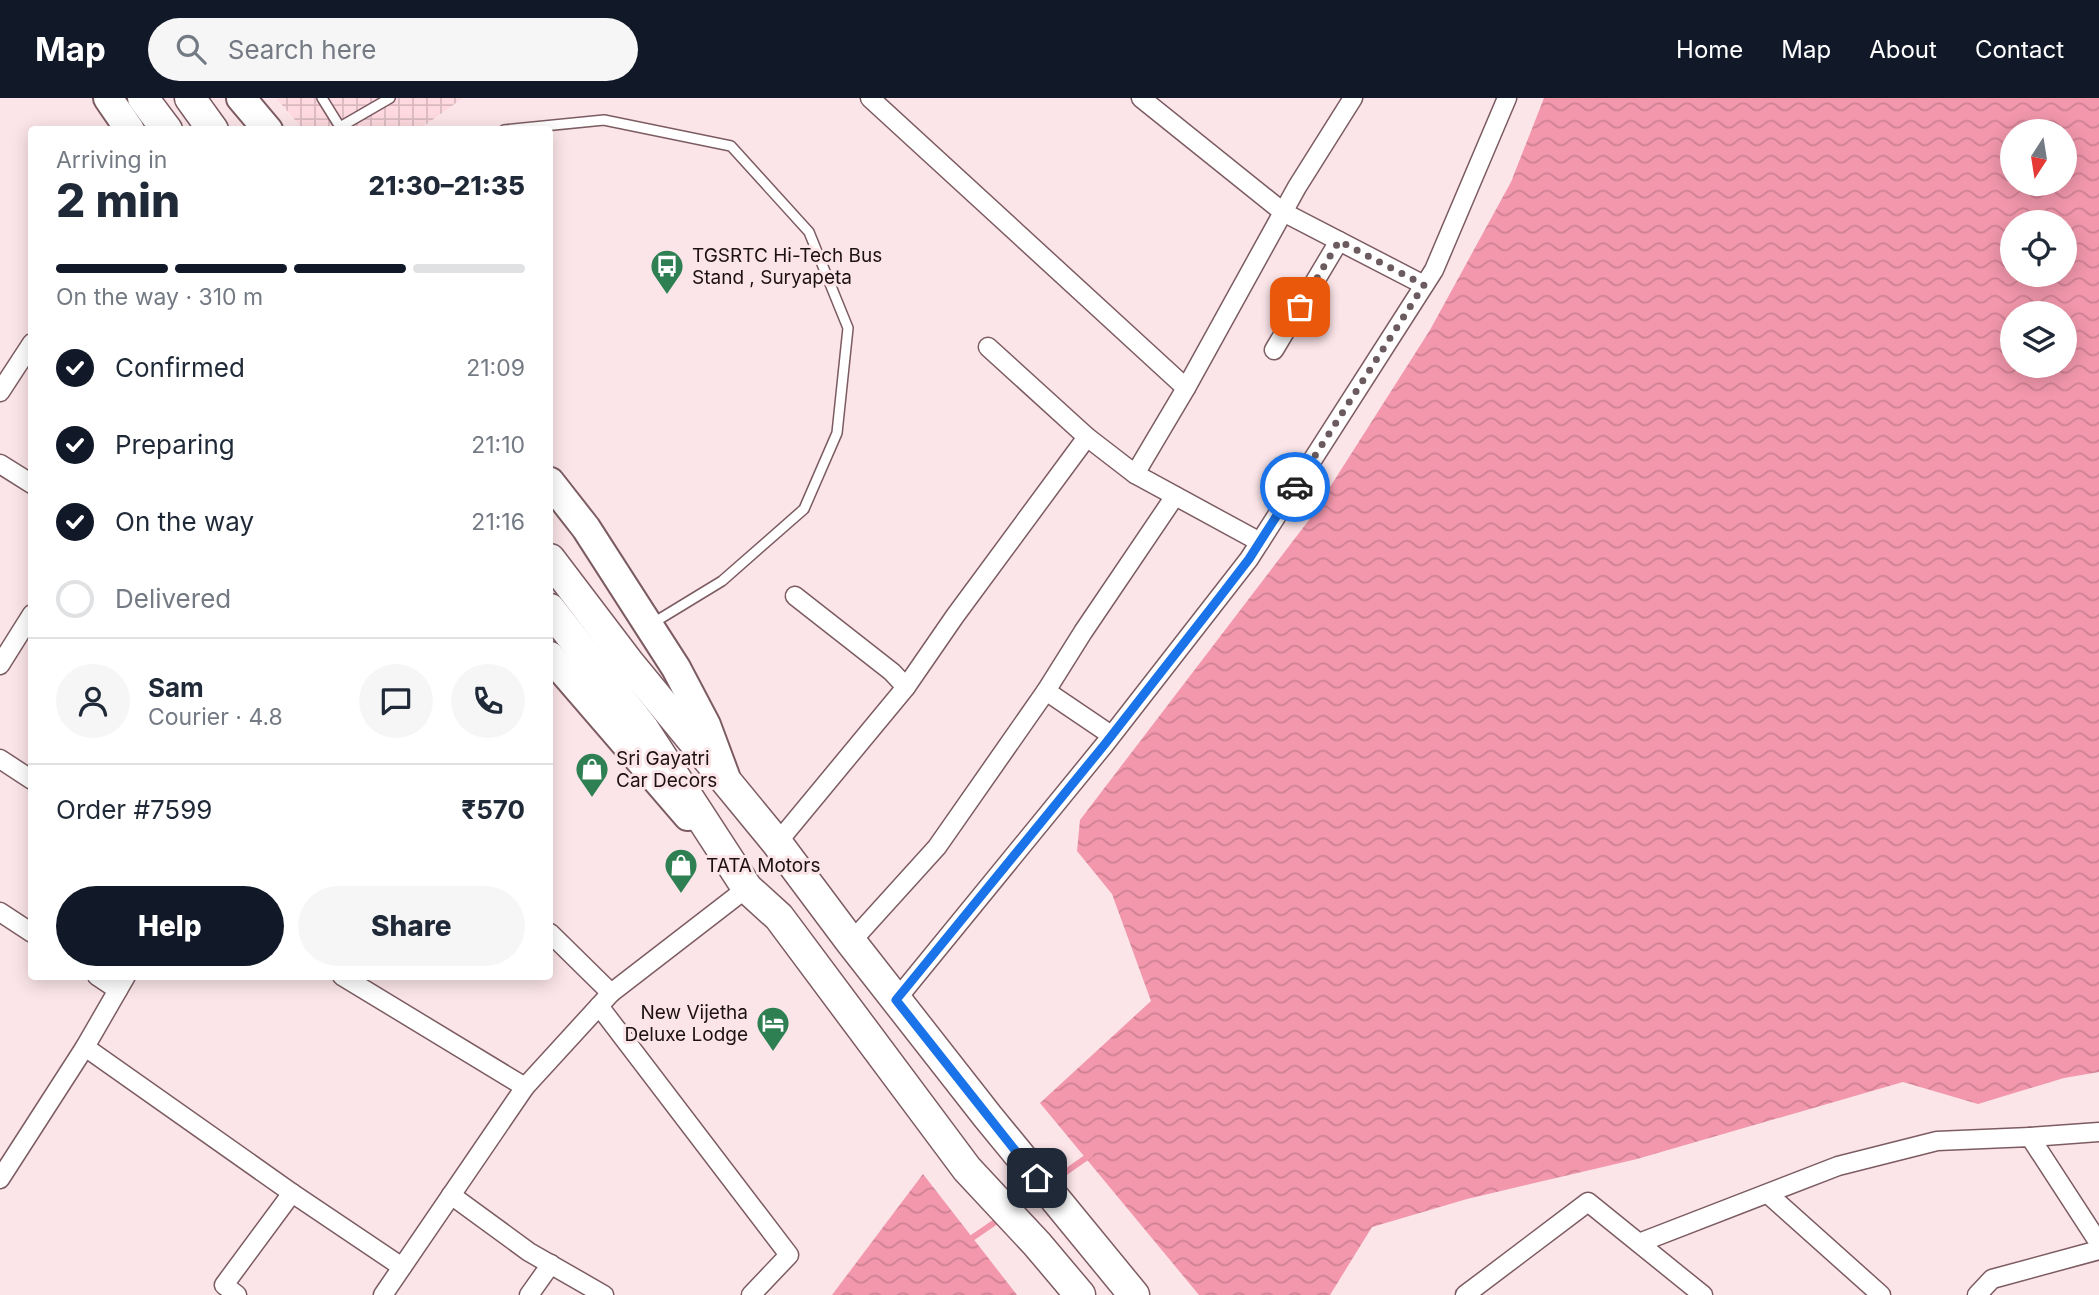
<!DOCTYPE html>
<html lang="en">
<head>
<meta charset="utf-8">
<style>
  body { margin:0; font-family:Inter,sans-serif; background:#f6f6f7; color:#1f2937; height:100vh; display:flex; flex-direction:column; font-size:26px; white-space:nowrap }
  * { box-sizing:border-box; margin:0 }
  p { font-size:23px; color:#747a83 }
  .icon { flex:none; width:38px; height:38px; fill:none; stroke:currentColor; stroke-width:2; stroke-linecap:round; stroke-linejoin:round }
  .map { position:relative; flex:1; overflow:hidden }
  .side { position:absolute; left:28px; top:28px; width:525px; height:854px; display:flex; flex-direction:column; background:#fff; border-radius:7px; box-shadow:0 4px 18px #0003 }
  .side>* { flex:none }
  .needle { width:46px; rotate:192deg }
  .tools { position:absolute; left:2000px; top:21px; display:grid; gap:14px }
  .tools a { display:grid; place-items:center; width:77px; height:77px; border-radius:50%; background:#fff; box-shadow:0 4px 18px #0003; font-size:35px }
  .pin { position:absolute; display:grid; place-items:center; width:60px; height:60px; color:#fff; margin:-30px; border-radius:14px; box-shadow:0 4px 10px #0006 }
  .courier { position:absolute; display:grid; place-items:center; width:70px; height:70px; margin:-35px; border:5px solid #1a73e8; border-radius:50%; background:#fff; color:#222; box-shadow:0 2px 9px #0007 }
  .head em { font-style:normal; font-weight:800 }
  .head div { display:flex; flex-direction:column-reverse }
  .head { display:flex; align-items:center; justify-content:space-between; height:119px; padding:0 28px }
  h1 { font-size:46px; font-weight:800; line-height:52px }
  .bar { display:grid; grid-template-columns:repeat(4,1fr); gap:10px 7px; align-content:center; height:84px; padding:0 28px }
  .bar i { height:9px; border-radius:5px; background:#e0e1e3 }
  .bar .active { background:#111827 }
  .bar p { grid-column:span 4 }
  .line { display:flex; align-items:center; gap:18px; padding:0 28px; border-top:2px solid #e0e1e3 }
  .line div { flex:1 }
  .round { display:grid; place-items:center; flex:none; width:74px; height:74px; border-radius:37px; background:#f6f6f7 }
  ol { padding:0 28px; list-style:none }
  li { display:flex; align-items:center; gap:21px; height:77px }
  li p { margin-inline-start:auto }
  li .icon { padding:7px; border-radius:50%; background:#111827; color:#fff; stroke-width:4 }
  li:last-child { color:#747a83 }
  li i { width:38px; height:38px; border:4px solid #e0e1e3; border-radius:50% }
  .cta { display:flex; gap:14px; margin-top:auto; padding:14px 28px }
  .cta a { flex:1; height:80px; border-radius:42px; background:#111827; color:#fff; font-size:28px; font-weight:800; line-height:80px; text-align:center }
  .cta a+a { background:#f6f6f7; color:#1f2937 }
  header { display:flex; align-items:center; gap:42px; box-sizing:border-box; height:98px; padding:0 35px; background:#111827; color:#fff }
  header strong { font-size:33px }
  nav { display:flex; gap:38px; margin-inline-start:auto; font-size:24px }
  .search { width:490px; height:63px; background:#f6f6f7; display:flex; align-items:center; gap:18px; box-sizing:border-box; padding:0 24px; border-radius:38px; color:#747a83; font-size:26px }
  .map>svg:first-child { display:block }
  .industrial { fill:url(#industrial-grid) }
  .water { fill:url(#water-waves); fill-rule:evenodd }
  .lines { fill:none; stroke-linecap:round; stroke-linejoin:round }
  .stream { stroke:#f297ac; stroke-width:6 }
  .service-casing { stroke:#7c5c62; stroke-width:12 }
  .minor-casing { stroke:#7c5c62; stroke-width:21 }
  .primary-casing { stroke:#7c5c62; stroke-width:32 }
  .trunk-casing { stroke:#7c5c62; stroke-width:33 }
  .service { stroke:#fff; stroke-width:9 }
  .minor { stroke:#fff; stroke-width:18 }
  .primary { stroke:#fff; stroke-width:28 }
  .trunk { stroke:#fff; stroke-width:30 }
  .done { stroke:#6b5b5e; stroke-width:7; stroke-dasharray:0 12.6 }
  .route { stroke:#1a73e8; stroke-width:9 }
  .labels { text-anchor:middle; stroke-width:6; stroke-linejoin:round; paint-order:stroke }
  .poi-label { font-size:19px; fill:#1d1113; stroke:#fbe5e9; text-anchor:start }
</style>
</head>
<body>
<header>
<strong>Map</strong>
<div class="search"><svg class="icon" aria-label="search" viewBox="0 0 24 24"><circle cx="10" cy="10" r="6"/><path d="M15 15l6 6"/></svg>Search here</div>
<nav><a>Home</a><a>Map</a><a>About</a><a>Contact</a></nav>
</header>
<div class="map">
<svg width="2099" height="1197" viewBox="0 0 2099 1197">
  <defs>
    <pattern id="industrial-grid" width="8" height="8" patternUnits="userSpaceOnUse" patternTransform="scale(1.75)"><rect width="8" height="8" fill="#fed9e0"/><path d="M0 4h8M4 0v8" fill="none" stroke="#d9b9bf"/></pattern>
    <pattern id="water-waves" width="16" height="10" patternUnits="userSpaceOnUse" patternTransform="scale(1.75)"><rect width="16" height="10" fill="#f297ac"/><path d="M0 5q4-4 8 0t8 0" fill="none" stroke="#cf8193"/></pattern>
  </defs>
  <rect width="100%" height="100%" fill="#fbe5e9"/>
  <path class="industrial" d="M276 0H463L418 32 303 31Z"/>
  <g class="water">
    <path d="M1544 0H2099V974L2064 980 1978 1006 1903 984 1637 1061 1467 1101 1372 1129 1330 1197H1199L1040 1005 1151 903 1112 796 1077 753 1080 722 1309 422 1430 232 1511 84ZM2012 33H2065V86H2012ZM2012 124H2065V177H2012ZM2012 215H2065V268H2012Z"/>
    <path d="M923 1076 1017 1197H832Z"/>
  </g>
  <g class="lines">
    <g class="stream">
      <path d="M1053 1083 1090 1057"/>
      <path d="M1016 1109 1038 1093"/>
      <path d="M972 1140 1001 1120"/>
    </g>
    <defs>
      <g id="service">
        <path d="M322 0 340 29 390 0"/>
        <path d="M504 32 604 22 731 48 809 134 848 230 837 335 804 411 722 483 653 525"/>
      </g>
      <g id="minor">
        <path d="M870 0 1186 290"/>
        <path d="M1141 0 1283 114 1424 187"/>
        <path d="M988 249 1087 339 1135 376 1260 444"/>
        <path d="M1274 252 1339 143"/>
        <path d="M0 294 32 245"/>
        <path d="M0 366 32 386"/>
        <path d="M1135 376 1186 290 1297 89 1353 0"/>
        <path d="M795 498 892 574 906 589"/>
        <path d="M0 567 32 516"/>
        <path d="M1046 593 1083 534 1175 398"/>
        <path d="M0 661 32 682"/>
        <path d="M777 745 906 589 955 518 1087 339"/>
        <path d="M0 814 32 835"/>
        <path d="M851 844 937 749 1046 593 1111 637"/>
        <path d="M97 878 118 892"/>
        <path d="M126 878 85 949 292 1095 402 1169"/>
        <path d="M342 878 525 989"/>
        <path d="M611 895 747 790"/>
        <path d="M896 902 1105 646 1249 461 1434 172 1507 0"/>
        <path d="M599 908 789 1157 751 1197"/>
        <path d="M2030 1039 2099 1034"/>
        <path d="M0 1081 85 949"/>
        <path d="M1768 1096 1881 1197"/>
        <path d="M451 1097 529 1154 604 1197"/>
        <path d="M1639 1145 1838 1068 1937 1043 2030 1039 2099 1145"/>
        <path d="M237 1197 224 1187 292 1095"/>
        <path d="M383 1197 525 989 611 895 550 835"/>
        <path d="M529 1197 551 1166"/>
        <path d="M1465 1197 1588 1104 1703 1197"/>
        <path d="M1977 1197 1992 1181 2099 1152"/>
      </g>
      <g id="primary">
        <path d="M108 0 130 32"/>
        <path d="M241 0 268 32"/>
        <path d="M550 384 586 430 676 570 706 627 725 678"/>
        <path d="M550 558 688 718"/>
      </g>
      <g id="trunk">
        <path d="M143 0 167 32"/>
        <path d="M190 0 213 32"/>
        <path d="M550 461 629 565 777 745 851 844 988 1019 1134 1197"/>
        <path d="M550 511 643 630 747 790 779 819 967 1071 1037 1146 1080 1197"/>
      </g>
    </defs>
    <use href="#service" class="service-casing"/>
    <use href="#minor" class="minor-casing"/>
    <use href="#primary" class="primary-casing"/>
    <use href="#trunk" class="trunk-casing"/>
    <use href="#service" class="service"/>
    <use href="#minor" class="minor"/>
    <use href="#primary" class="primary"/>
    <use href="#trunk" class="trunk"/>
  </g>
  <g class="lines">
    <path class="done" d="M1295 389 1424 187 1339 143 1300 209"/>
    <path class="route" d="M1037 1080 896 902 1105 646 1219 500 1249 461 1295 389"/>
  </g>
  <defs>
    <symbol id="bus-pin" viewBox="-11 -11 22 30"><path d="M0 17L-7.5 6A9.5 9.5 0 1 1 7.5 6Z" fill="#2e8052" stroke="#fbe5e9"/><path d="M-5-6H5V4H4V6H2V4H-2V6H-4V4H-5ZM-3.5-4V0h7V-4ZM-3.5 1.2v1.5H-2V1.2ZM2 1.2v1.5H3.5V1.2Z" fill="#fff"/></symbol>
    <symbol id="shop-pin" viewBox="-11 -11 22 30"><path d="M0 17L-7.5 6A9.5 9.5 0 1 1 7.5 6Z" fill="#2e8052" stroke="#fbe5e9"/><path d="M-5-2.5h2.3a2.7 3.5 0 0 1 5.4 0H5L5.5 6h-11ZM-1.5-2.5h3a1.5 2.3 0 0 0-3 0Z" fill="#fff"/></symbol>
    <symbol id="hotel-pin" viewBox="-11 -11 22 30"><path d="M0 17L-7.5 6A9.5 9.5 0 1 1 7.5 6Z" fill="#2e8052" stroke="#fbe5e9"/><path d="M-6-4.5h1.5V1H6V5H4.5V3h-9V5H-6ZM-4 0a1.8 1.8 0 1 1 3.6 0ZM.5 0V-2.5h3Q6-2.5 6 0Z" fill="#fff"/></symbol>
  </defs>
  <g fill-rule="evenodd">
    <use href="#bus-pin" x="648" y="149" width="38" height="52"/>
    <use href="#shop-pin" x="573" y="652" width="38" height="52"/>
    <use href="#shop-pin" x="662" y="748" width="38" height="52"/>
    <use href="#hotel-pin" x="754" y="906" width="38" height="52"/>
  </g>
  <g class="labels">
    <g class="poi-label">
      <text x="692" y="164">TGSRTC Hi-Tech Bus<tspan x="692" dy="22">Stand , Suryapeta</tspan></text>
      <text x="616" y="667">Sri Gayatri<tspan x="616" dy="22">Car Decors</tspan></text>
      <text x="706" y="774">TATA Motors</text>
      <text x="748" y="921" text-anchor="end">New Vijetha<tspan x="748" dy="22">Deluxe Lodge</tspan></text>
    </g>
  </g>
</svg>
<div class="tools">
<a><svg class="needle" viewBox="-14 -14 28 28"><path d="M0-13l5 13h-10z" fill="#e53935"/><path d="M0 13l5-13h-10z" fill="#747a83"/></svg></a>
<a><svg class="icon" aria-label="locate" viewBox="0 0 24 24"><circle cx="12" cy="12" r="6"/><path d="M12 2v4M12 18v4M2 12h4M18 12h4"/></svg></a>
<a><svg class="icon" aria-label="layers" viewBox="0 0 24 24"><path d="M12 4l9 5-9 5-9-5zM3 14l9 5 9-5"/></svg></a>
</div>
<div class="pin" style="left:1300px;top:209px;background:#ea580c"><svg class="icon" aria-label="bag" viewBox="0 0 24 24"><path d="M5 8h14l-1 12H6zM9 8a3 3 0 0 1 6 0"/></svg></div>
<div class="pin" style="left:1037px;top:1080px;background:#1f2937"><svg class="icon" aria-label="home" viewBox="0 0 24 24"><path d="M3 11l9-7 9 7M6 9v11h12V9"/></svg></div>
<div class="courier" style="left:1295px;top:389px"><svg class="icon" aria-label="car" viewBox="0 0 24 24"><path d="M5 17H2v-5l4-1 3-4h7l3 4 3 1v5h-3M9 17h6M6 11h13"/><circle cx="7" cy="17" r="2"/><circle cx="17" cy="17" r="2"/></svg></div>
<section class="side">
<div class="head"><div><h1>2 min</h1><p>Arriving in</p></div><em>21:30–21:35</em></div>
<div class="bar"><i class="active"></i><i class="active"></i><i class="active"></i><i></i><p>On the way · 310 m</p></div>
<ol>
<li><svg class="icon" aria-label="check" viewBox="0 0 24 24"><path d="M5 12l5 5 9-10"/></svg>Confirmed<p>21:09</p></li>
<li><svg class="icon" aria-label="check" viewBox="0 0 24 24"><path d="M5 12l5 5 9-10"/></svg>Preparing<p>21:10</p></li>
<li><svg class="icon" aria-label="check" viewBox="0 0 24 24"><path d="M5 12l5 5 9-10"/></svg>On the way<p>21:16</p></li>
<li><i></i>Delivered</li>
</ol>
<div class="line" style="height:126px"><a class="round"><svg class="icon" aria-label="person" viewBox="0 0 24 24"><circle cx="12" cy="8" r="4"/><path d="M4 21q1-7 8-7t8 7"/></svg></a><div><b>Sam</b><p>Courier · 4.8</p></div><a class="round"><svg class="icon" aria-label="chat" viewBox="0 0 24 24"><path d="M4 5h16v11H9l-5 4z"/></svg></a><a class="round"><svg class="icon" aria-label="phone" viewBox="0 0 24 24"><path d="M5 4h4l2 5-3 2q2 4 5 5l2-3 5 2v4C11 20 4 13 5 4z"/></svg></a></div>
<div class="line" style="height:91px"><div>Order #7599</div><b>₹570</b></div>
<div class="cta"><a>Help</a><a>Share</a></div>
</section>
</div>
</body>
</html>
